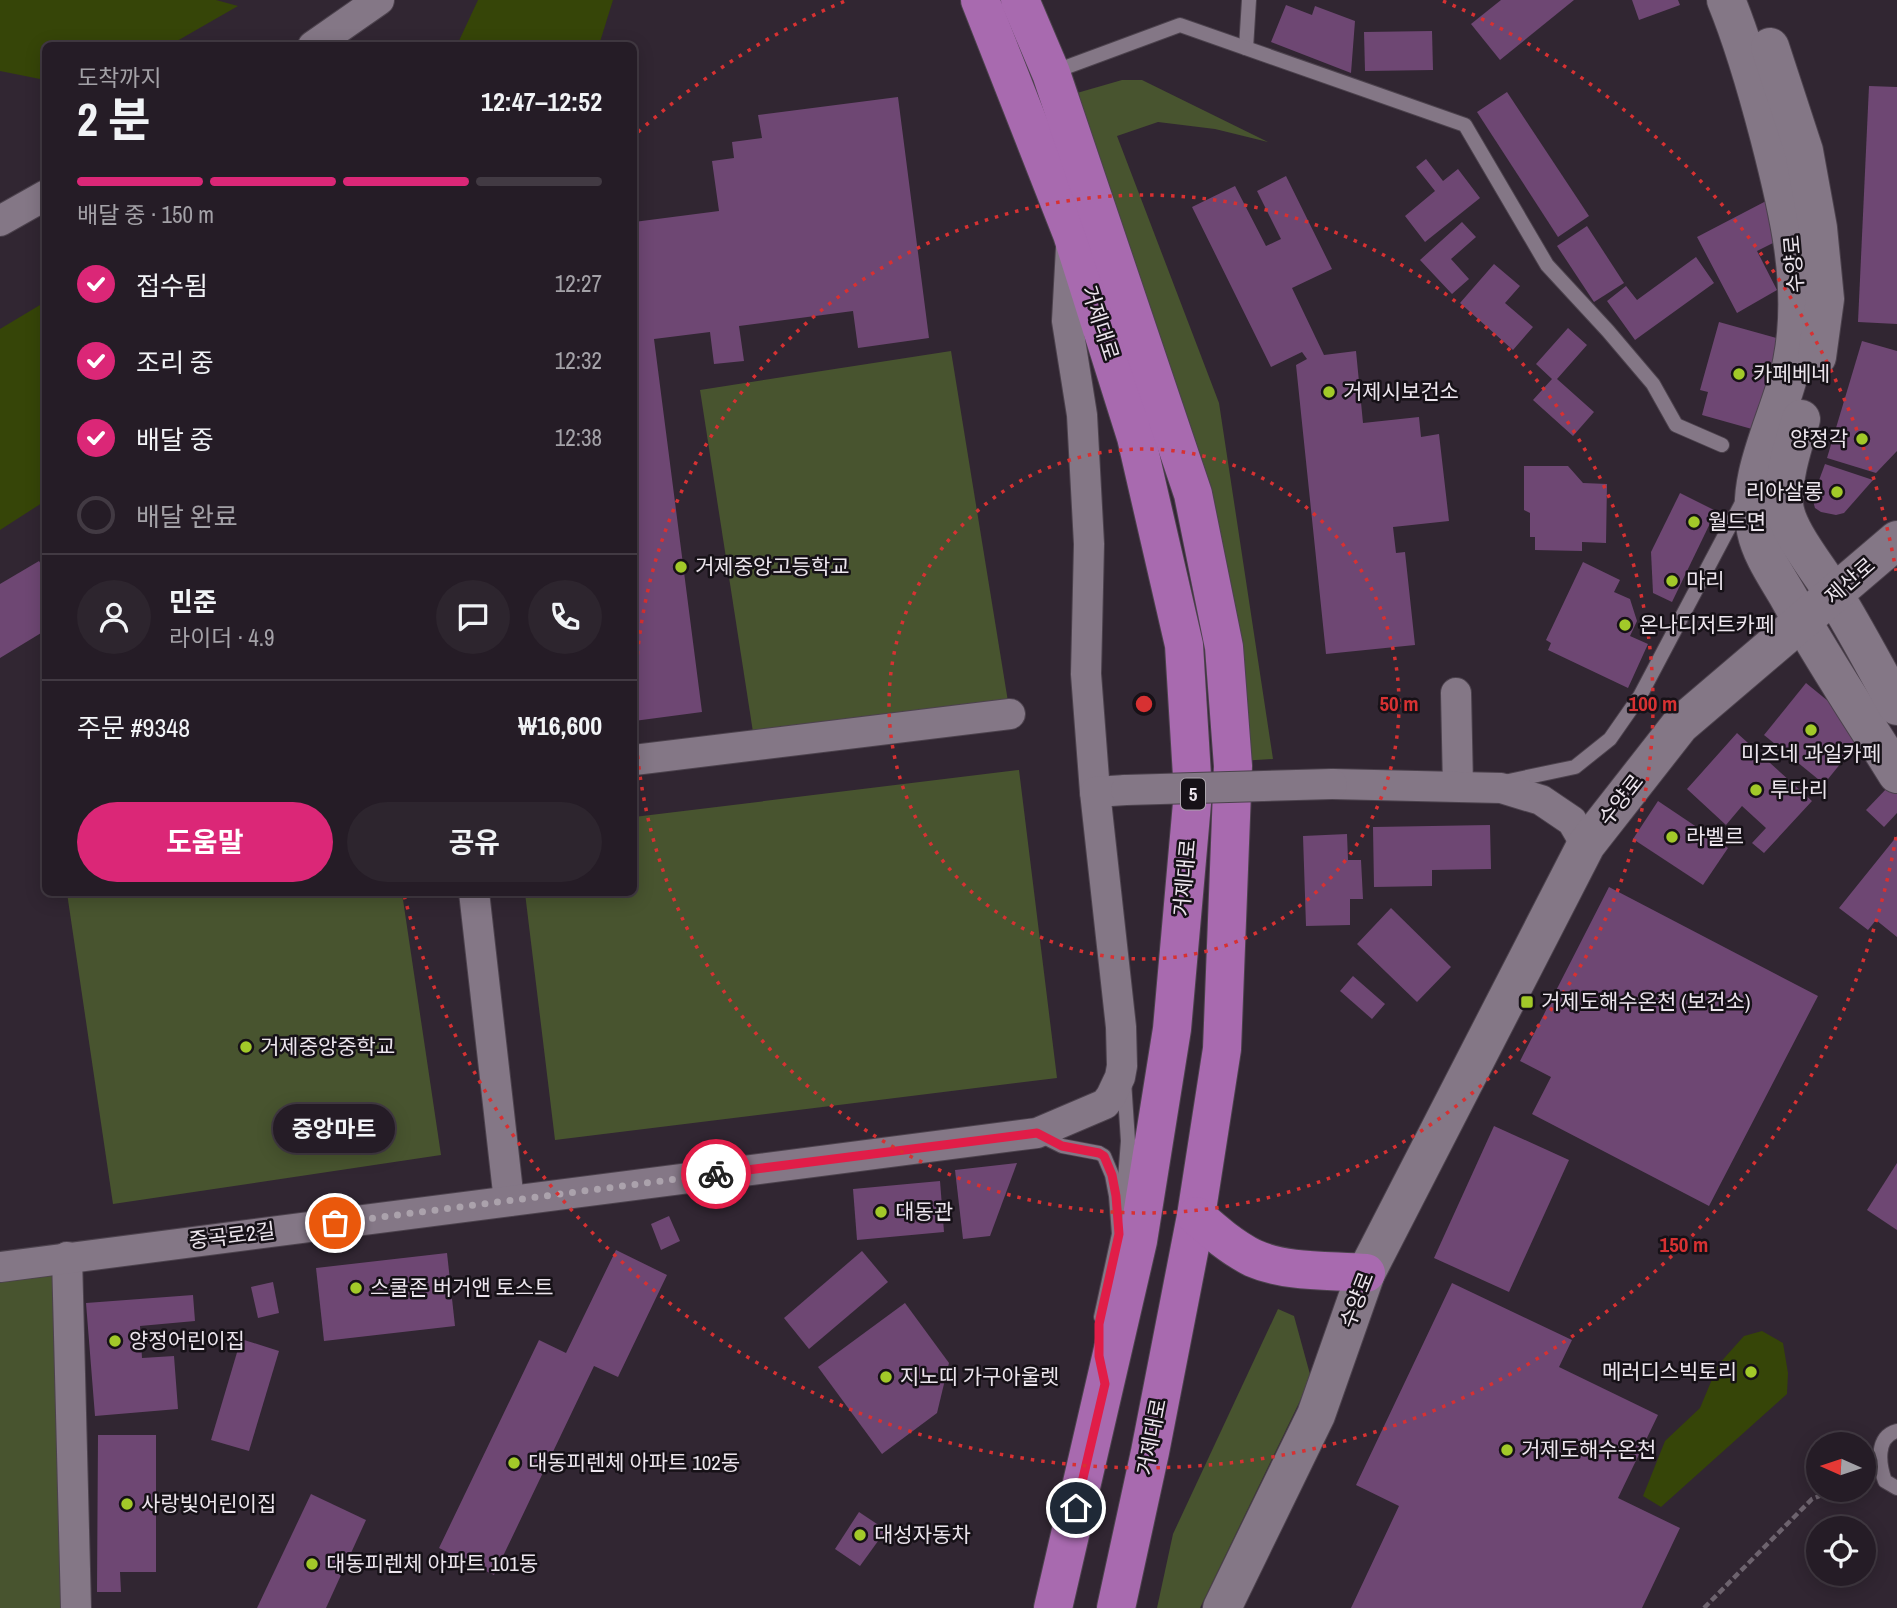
<!DOCTYPE html>
<html lang="ko">
<head>
<meta charset="utf-8">
<style>
  body { margin:0; font-family:"Archivo Narrow","Noto Sans KR",sans-serif; background:#2d252e; color:#f1f3f6; height:100vh; display:flex; flex-direction:column; font-size:26px; white-space:nowrap }
  * { box-sizing:border-box; margin:0 }
  p { font-size:23px; color:#a3a1a7 }
  .icon { flex:none; width:38px; height:38px; fill:none; stroke:currentColor; stroke-width:2; stroke-linecap:round; stroke-linejoin:round }
  .map { position:relative; flex:1; overflow:hidden }
  .drawer { position:absolute; left:42px; top:42px; width:595px; height:854px; display:flex; flex-direction:column; background:#251c26; border-radius:10px; box-shadow:0 4px 18px #0003,0 0 0 2px #423a43 }
  .drawer>* { flex:none }
  .needle { width:46px; rotate:273deg }
  .buttons { position:absolute; left:1806px; top:1432px; display:grid; gap:14px }
  .buttons a { display:grid; place-items:center; width:70px; height:70px; border-radius:50%; background:#251c26; box-shadow:0 4px 18px #0003,0 0 0 2px #423a43; font-size:35px }
  .pin { position:absolute; display:grid; place-items:center; width:60px; height:60px; color:#fff; margin:-30px; border:4px solid #fff; border-radius:50%; box-shadow:0 2px 7px #0007 }
  .courier { position:absolute; display:grid; place-items:center; width:70px; height:70px; margin:-35px; border:5px solid #e11d48; border-radius:50%; background:#fff; color:#222; box-shadow:0 2px 9px #0007 }
  .bubble { position:absolute; height:49px; border-radius:24px; background:#251c26; box-shadow:0 4px 18px #0003,0 0 0 2px #423a43; font-size:23px; font-weight:700; line-height:49px; text-align:center }
  .overview em { font-style:normal; font-weight:700 }
  .overview div { display:flex; flex-direction:column-reverse }
  .overview { display:flex; align-items:center; justify-content:space-between; height:119px; padding:0 35px }
  h1 { font-size:46px; font-weight:700; line-height:52px }
  .bar { display:grid; grid-template-columns:repeat(4,1fr); gap:10px 7px; align-content:center; height:84px; padding:0 35px }
  .bar i { height:9px; border-radius:5px; background:#423a43 }
  .bar .current { background:#db2777 }
  .bar p { grid-column:span 4 }
  .line { display:flex; align-items:center; gap:18px; padding:0 35px; border-top:2px solid #423a43 }
  .line div { flex:1 }
  .round { display:grid; place-items:center; flex:none; width:74px; height:74px; border-radius:37px; background:#2d252e }
  ol { padding:0 35px; list-style:none }
  li { display:flex; align-items:center; gap:21px; height:77px }
  li p { margin-inline-start:auto }
  li .icon { padding:7px; border-radius:50%; background:#db2777; color:#fff; stroke-width:4 }
  li:last-child { color:#a3a1a7 }
  li i { width:38px; height:38px; border:4px solid #423a43; border-radius:50% }
  .primary-button { display:flex; gap:14px; margin-top:auto; padding:14px 35px }
  .primary-button a { flex:1; height:80px; border-radius:42px; background:#db2777; color:#fff; font-size:28px; font-weight:700; line-height:80px; text-align:center }
  .primary-button a+a { background:#2d252e; color:#f1f3f6 }
  .map>svg:first-child { display:block }
  .green { fill:#48542f }
  .water { fill:#364508 }
  .building { fill:#6e4773 }
  .lines { fill:none; stroke-linecap:round; stroke-linejoin:round }
  .lane-casing { stroke:#4c424d; stroke-width:16 }
  .street-casing { stroke:#4c424d; stroke-width:32 }
  .secondary-casing { stroke:#4c424d; stroke-width:40 }
  .primary-casing { stroke:#4c424d; stroke-width:40 }
  .path { stroke:#6d636e; stroke-width:4.5; stroke-dasharray:7 3.5; stroke-linecap:butt }
  .lane { stroke:#847786; stroke-width:14 }
  .street { stroke:#847786; stroke-width:30 }
  .secondary { stroke:#847786; stroke-width:38 }
  .primary { stroke:#a86aaf; stroke-width:38 }
  .street-bridge-casing { stroke:#4c424d; stroke-width:32; stroke-linecap:butt }
  .street-bridge { stroke:#847786; stroke-width:30 }
  .done { stroke:#aba2ac; stroke-width:7; stroke-dasharray:0 12.6 }
  .route { stroke:#e11d48; stroke-width:9 }
  .ring { fill:none; stroke:#d73132; stroke-width:3.5; stroke-dasharray:3.5 7 }
  .poi-dot { fill:#a2c929; stroke:#161117; stroke-width:2.5 }
  .labels { text-anchor:middle; stroke-width:5; stroke-linejoin:round; paint-order:stroke }
  .shield { fill:#161117; stroke:#aca5ad; stroke-width:2 }
  .shield-label { font-size:19px; font-weight:bold; fill:#ece5ed }
  .street-label { font-size:21px; fill:#ece5ed; stroke:#161117 }
  .poi-label { font-size:21px; fill:#ece5ed; stroke:#161117; text-anchor:start }
  .centre { fill:#d73132; stroke:#161117; stroke-width:3.5 }
  .ring-label { font-size:21px; text-anchor:middle; font-weight:bold; fill:#d73132; stroke:#161117; stroke-width:5; stroke-linejoin:round; paint-order:stroke }
</style>
</head>
<body>
<div class="map">
<svg width="1897" height="1608" viewBox="0 0 1897 1608">
  <rect width="100%" height="100%" fill="#312632"/>
  <g class="green">
    <path d="M1122 80H1142L1268 142 1215 129 1158 122 1117 136 1219 403 1273 759 1240 761 1231 645 1070 95Z"/>
    <path d="M951 351 1010 714 755 745 700 390Z"/>
    <path d="M1019 770 1057 1078 555 1140 525 893 634 892V817Z"/>
    <path d="M67 893H402L441 1155 113 1204Z"/>
    <path d="M67 1257 76 1608H0V1267Z"/>
    <path d="M1278 1309 1294 1316 1311 1378 1200 1608H1157L1173 1534Z"/>
  </g>
  <g class="water">
    <path d="M0 0H216L238 6 170 45 46 46 45 80 0 71Z"/>
    <path d="M478 0H613L599 45H457Z"/>
    <path d="M45 302V501L0 530V329Z"/>
    <path d="M1762 1331 1783 1343 1788 1373 1787 1394 1661 1507 1643 1496 1665 1441 1700 1408 1718 1365 1744 1336Z"/>
  </g>
  <g class="building">
    <path d="M1501 0H1574L1500 60 1471 24Z"/>
    <path d="M1632 0H1678L1680 5 1639 20Z"/>
    <path d="M1286 5 1312 15 1315 6 1355 21 1351 73 1271 42Z"/>
    <path d="M1432 31 1433 70 1365 71 1364 32Z"/>
    <path d="M1869 86 1897 87V324L1858 322Z"/>
    <path d="M1507 92 1589 216 1558 237 1477 112Z"/>
    <path d="M898 97 929 338 858 348 853 311 739 326 744 361 714 364 710 332 654 339 702 712 634 721V222L719 211 712 161 734 158 732 142 762 138 758 115Z"/>
    <path d="M1426 159 1443 181 1458 169 1480 198 1425 242 1405 216 1435 191 1416 167Z"/>
    <path d="M1286 176 1332 269 1292 288 1324 355 1356 351 1363 423 1419 417 1421 437 1439 434 1449 521 1393 527 1396 553 1405 552 1415 645 1326 654 1296 365 1307 359 1302 352 1271 367 1192 207 1235 186 1266 246 1281 239 1257 191Z"/>
    <path d="M1768 200 1787 236 1757 251 1777 290 1737 313 1697 237Z"/>
    <path d="M1462 222 1476 237 1451 259 1469 279 1452 294 1420 260Z"/>
    <path d="M1587 226 1624 283 1594 302 1557 246Z"/>
    <path d="M1696 257 1714 283 1635 340 1607 301 1626 286 1637 300Z"/>
    <path d="M1494 264 1520 286 1505 303 1533 327 1513 350 1460 303Z"/>
    <path d="M1719 322 1784 340 1759 431 1702 415 1708 392 1700 390Z"/>
    <path d="M1568 328 1587 345 1557 379 1594 412 1573 436 1533 400 1552 379 1536 364Z"/>
    <path d="M1862 341 1897 351V451L1876 473 1827 458Z"/>
    <path d="M1825 464 1873 480 1844 513 1836 515 1821 512 1815 508 1813 501 1814 494Z"/>
    <path d="M1524 466H1568L1583 483 1607 484 1606 543 1582 542V551L1535 550V537H1530V513L1524 510Z"/>
    <path d="M1680 493 1716 511 1672 602 1653 593 1651 552Z"/>
    <path d="M39 561 46 572V630L0 658V584Z"/>
    <path d="M1583 562 1620 580 1614 592 1630 599 1637 621 1630 636 1648 644 1628 688 1548 650 1551 643 1546 640Z"/>
    <path d="M1806 683 1866 732 1824 784 1764 735Z"/>
    <path d="M1737 733 1812 801 1764 853 1752 843 1766 828 1742 806 1726 825 1687 789Z"/>
    <path d="M1889 786 1897 793V813L1884 827 1866 810Z"/>
    <path d="M1658 801 1728 848 1703 885 1633 839Z"/>
    <path d="M1490 825 1491 869 1432 870V886L1374 887 1373 827Z"/>
    <path d="M1347 834 1348 860H1361L1363 899H1350V925L1306 926 1303 836Z"/>
    <path d="M1897 836V937L1876 920 1868 930 1839 908Z"/>
    <path d="M1609 887 1818 996 1709 1206 1532 1114 1551 1077 1520 1061Z"/>
    <path d="M1391 908 1451 967 1417 1002 1357 944Z"/>
    <path d="M1353 976 1385 1004 1372 1019 1340 991Z"/>
    <path d="M1494 1126 1569 1160 1509 1292 1434 1258Z"/>
    <path d="M1017 1163 990 1236 963 1239 955 1170Z"/>
    <path d="M1897 1163V1230L1867 1210Z"/>
    <path d="M940 1181 944 1232 857 1240 853 1189Z"/>
    <path d="M669 1216 680 1241 661 1250 651 1224Z"/>
    <path d="M616 1250 667 1275 618 1377 594 1366 494 1575 439 1548 539 1340 566 1353Z"/>
    <path d="M862 1251 888 1282 809 1349 784 1318Z"/>
    <path d="M447 1253 455 1326 324 1341 316 1268Z"/>
    <path d="M273 1282 279 1313 258 1318 251 1287Z"/>
    <path d="M1452 1283 1572 1340 1559 1367 1658 1415 1618 1498 1680 1528 1642 1608H1351L1399 1506 1356 1485Z"/>
    <path d="M193 1295 195 1321 140 1326 142 1358 174 1356 178 1409 95 1416 86 1303Z"/>
    <path d="M905 1303 949 1363 937 1413 882 1454 818 1367Z"/>
    <path d="M241 1339 279 1351 249 1451 211 1440Z"/>
    <path d="M98 1435H156V1572H120L121 1592H97Z"/>
    <path d="M311 1494 366 1520 326 1608H257Z"/>
    <path d="M859 1512 886 1530 860 1566 835 1549Z"/>
  </g>
  <g class="lines">
    <defs>
      <g id="lane">
        <path d="M1246 48 1249 0"/>
        <path d="M1053 72 1180 25 1465 125 1547 265 1608 331 1653 384 1676 425 1722 445"/>
        <path d="M1504 782 1575 767 1610 739 1640 696 1744 499"/>
        <path d="M1038 1134 1062 1146 1099 1153 1104 1156 1112 1175 1116 1196 1119 1234 1101 1317"/>
        <path d="M1123 1204 1128 1141 1124 1081"/>
        <path d="M1897 1431C1875 1437 1879 1465 1885 1481L1897 1488"/>
      </g>
      <g id="street">
        <path d="M313 46 379 0"/>
        <path d="M0 221 46 195"/>
        <path d="M1071 248 1067 321 1082 415 1089 544 1086 674 1095 792"/>
        <path d="M1456 693 1458 786"/>
        <path d="M634 760 1010 714"/>
        <path d="M1332 784 1501 788 1541 800 1572 821 1586 845"/>
        <path d="M474 892 509 1201"/>
        <path d="M67 1257 76 1608"/>
        <path d="M0 1267 1037 1133 1105 1104 1111 1096 1120 1077 1122 1066 1121 1027 1095 792 1126 790"/>
      </g>
      <g id="secondary">
        <path d="M1726 0C1744 44 1757 90 1769 136 1788 209 1807 286 1792 362 1781 416 1744 475 1756 531 1761 555 1777 577 1789 598 1822 658 1861 716 1897 774"/>
        <path d="M1770 47 1804 151 1818 228 1825 299 1817 357"/>
        <path d="M1801 419C1793 446 1783 475 1784 504 1786 531 1819 569 1833 593 1856 630 1876 669 1897 706"/>
        <path d="M1222 1608 1316 1415 1366 1273 1586 845 1680 725 1897 540"/>
      </g>
      <g id="primary">
        <path d="M980 0 1072 234 1136 437 1184 645 1193 792 1172 1029 1138 1241 1053 1608"/>
        <path d="M1020 0 1051 73 1193 494 1224 647 1233 766 1222 1049 1196 1216 1150 1452 1116 1608"/>
        <path d="M1196 1216C1213 1231 1231 1247 1253 1258 1287 1273 1329 1270 1366 1273"/>
      </g>
    </defs>
    <use href="#lane" class="lane-casing"/>
    <use href="#street" class="street-casing"/>
    <use href="#secondary" class="secondary-casing"/>
    <use href="#primary" class="primary-casing"/>
    <path class="path" d="M1704 1608 1812 1499 1837 1489"/>
    <use href="#lane" class="lane"/>
    <use href="#street" class="street"/>
    <use href="#secondary" class="secondary"/>
    <use href="#primary" class="primary"/>
    <defs>
      <path id="street-bridge" d="M1126 790 1332 784"/>
    </defs>
    <use href="#street-bridge" class="street-bridge-casing"/>
    <use href="#street-bridge" class="street-bridge"/>
  </g>
  <g class="lines">
    <path class="done" d="M335 1223 716 1174"/>
    <path class="route" d="M716 1174 1037 1133 1062 1146 1099 1153 1104 1156 1112 1175 1116 1196 1119 1234 1099 1324V1356L1105 1384 1076 1508"/>
  </g>
  <g class="ring">
    <circle cx="1144" cy="704" r="255"/>
    <circle cx="1144" cy="704" r="509"/>
    <path d="M1896 837A764 764 0 0 1 404 895M638 132A764 764 0 0 1 845 1M1443 1A764 764 0 0 1 1896 571"/>
  </g>
  <g class="poi-dot">
    <circle cx="1739" cy="374" r="7"/>
    <circle cx="1329" cy="392" r="7"/>
    <circle cx="1862" cy="439" r="7"/>
    <circle cx="1837" cy="492" r="7"/>
    <circle cx="1694" cy="522" r="7"/>
    <circle cx="681" cy="567" r="7"/>
    <circle cx="1672" cy="581" r="7"/>
    <circle cx="1625" cy="625" r="7"/>
    <circle cx="1811" cy="730" r="7"/>
    <circle cx="1756" cy="790" r="7"/>
    <circle cx="1672" cy="837" r="7"/>
    <rect x="1520" y="995" width="14" height="14" rx="3.5"/>
    <circle cx="246" cy="1047" r="7"/>
    <circle cx="881" cy="1212" r="7"/>
    <circle cx="356" cy="1288" r="7"/>
    <circle cx="115" cy="1341" r="7"/>
    <circle cx="1751" cy="1372" r="7"/>
    <circle cx="886" cy="1377" r="7"/>
    <circle cx="1507" cy="1450" r="7"/>
    <circle cx="514" cy="1463" r="7"/>
    <circle cx="127" cy="1504" r="7"/>
    <circle cx="860" cy="1535" r="7"/>
    <circle cx="312" cy="1564" r="7"/>
  </g>
  <g class="labels">
    <rect class="shield" x="1181" y="778.5" width="24" height="31" rx="5"/>
    <g class="shield-label">
      <text x="1193" y="801">5</text>
    </g>
    <g class="street-label">
      <text transform="translate(1794 264) rotate(-95)" y="7">수양로</text>
      <text transform="translate(1100 323) rotate(72)" y="7">거제대로</text>
      <text transform="translate(1850 581) rotate(-41)" y="7">제산로</text>
      <text transform="translate(1621 800) rotate(-52)" y="7">수양로</text>
      <text transform="translate(1185 878) rotate(-85)" y="7">거제대로</text>
      <text transform="translate(232 1236) rotate(-7)" y="7">중곡로2길</text>
      <text transform="translate(1357 1300) rotate(-69)" y="7">수양로</text>
      <text transform="translate(1152 1437) rotate(-79)" y="7">거제대로</text>
    </g>
    <g class="poi-label">
      <text x="1753" y="381">카페베네</text>
      <text x="1343" y="399">거제시보건소</text>
      <text x="1848" y="446" text-anchor="end">양정각</text>
      <text x="1823" y="499" text-anchor="end">리아살롱</text>
      <text x="1708" y="529">월드면</text>
      <text x="695" y="574">거제중앙고등학교</text>
      <text x="1686" y="588">마리</text>
      <text x="1639" y="632">온나디저트카페</text>
      <text x="1811" y="761" text-anchor="middle">미즈네 과일카페</text>
      <text x="1770" y="797">투다리</text>
      <text x="1686" y="844">라벨르</text>
      <text x="1541" y="1009">거제도해수온천 (보건소)</text>
      <text x="260" y="1054">거제중앙중학교</text>
      <text x="895" y="1219">대동관</text>
      <text x="370" y="1295">스쿨존 버거앤 토스트</text>
      <text x="129" y="1348">양정어린이집</text>
      <text x="1737" y="1379" text-anchor="end">메러디스빅토리</text>
      <text x="900" y="1384">지노띠 가구아울렛</text>
      <text x="1521" y="1457">거제도해수온천</text>
      <text x="528" y="1470">대동피렌체 아파트 102동</text>
      <text x="141" y="1511">사랑빛어린이집</text>
      <text x="874" y="1542">대성자동차</text>
      <text x="326" y="1571">대동피렌체 아파트 101동</text>
    </g>
  </g>
  <circle cx="1144" cy="704" r="10" class="centre"/>
  <g class="ring-label">
    <text x="1399" y="711">50 m</text>
    <text x="1653" y="711">100 m</text>
    <text x="1684" y="1252">150 m</text>
  </g>
</svg>
<div class="buttons">
<a><svg class="needle" viewBox="-14 -14 28 28"><path d="M0-13l5 13h-10z" fill="#e53935"/><path d="M0 13l5-13h-10z" fill="#a3a1a7"/></svg></a>
<a><svg class="icon" aria-label="locate" viewBox="0 0 24 24"><circle cx="12" cy="12" r="6"/><path d="M12 2v4M12 18v4M2 12h4M18 12h4"/></svg></a>
</div>
<div class="pin" style="left:335px;top:1223px;background:#ea580c"><svg class="icon" aria-label="bag" viewBox="0 0 24 24"><path d="M5 8h14l-1 12H6zM9 8a3 3 0 0 1 6 0"/></svg></div>
<div class="pin" style="left:1076px;top:1508px;background:#1f2937"><svg class="icon" aria-label="home" viewBox="0 0 24 24"><path d="M3 11l9-7 9 7M6 9v11h12V9"/></svg></div>
<div class="courier" style="left:716px;top:1174px"><svg class="icon" aria-label="bike" viewBox="0 0 24 24"><circle cx="6" cy="16" r="4"/><circle cx="18" cy="16" r="4"/><path d="M6 16l4-8h5l3 8M10 8l3 8H6M13 5h3"/></svg></div>
<div class="bubble" style="left:273px;top:1104px;width:122px">중앙마트</div>
<section class="drawer">
<div class="overview"><div><h1>2 분</h1><p>도착까지</p></div><em>12:47–12:52</em></div>
<div class="bar"><i class="current"></i><i class="current"></i><i class="current"></i><i></i><p>배달 중 · 150 m</p></div>
<ol>
<li><svg class="icon" aria-label="check" viewBox="0 0 24 24"><path d="M5 12l5 5 9-10"/></svg>접수됨<p>12:27</p></li>
<li><svg class="icon" aria-label="check" viewBox="0 0 24 24"><path d="M5 12l5 5 9-10"/></svg>조리 중<p>12:32</p></li>
<li><svg class="icon" aria-label="check" viewBox="0 0 24 24"><path d="M5 12l5 5 9-10"/></svg>배달 중<p>12:38</p></li>
<li><i></i>배달 완료</li>
</ol>
<div class="line" style="height:126px"><a class="round"><svg class="icon" aria-label="person" viewBox="0 0 24 24"><circle cx="12" cy="8" r="4"/><path d="M4 21q1-7 8-7t8 7"/></svg></a><div><b>민준</b><p>라이더 · 4.9</p></div><a class="round"><svg class="icon" aria-label="chat" viewBox="0 0 24 24"><path d="M4 5h16v11H9l-5 4z"/></svg></a><a class="round"><svg class="icon" aria-label="phone" viewBox="0 0 24 24"><path d="M5 4h4l2 5-3 2q2 4 5 5l2-3 5 2v4C11 20 4 13 5 4z"/></svg></a></div>
<div class="line" style="height:91px"><div>주문 #9348</div><b>₩16,600</b></div>
<div class="primary-button"><a>도움말</a><a>공유</a></div>
</section>
</div>
</body>
</html>
